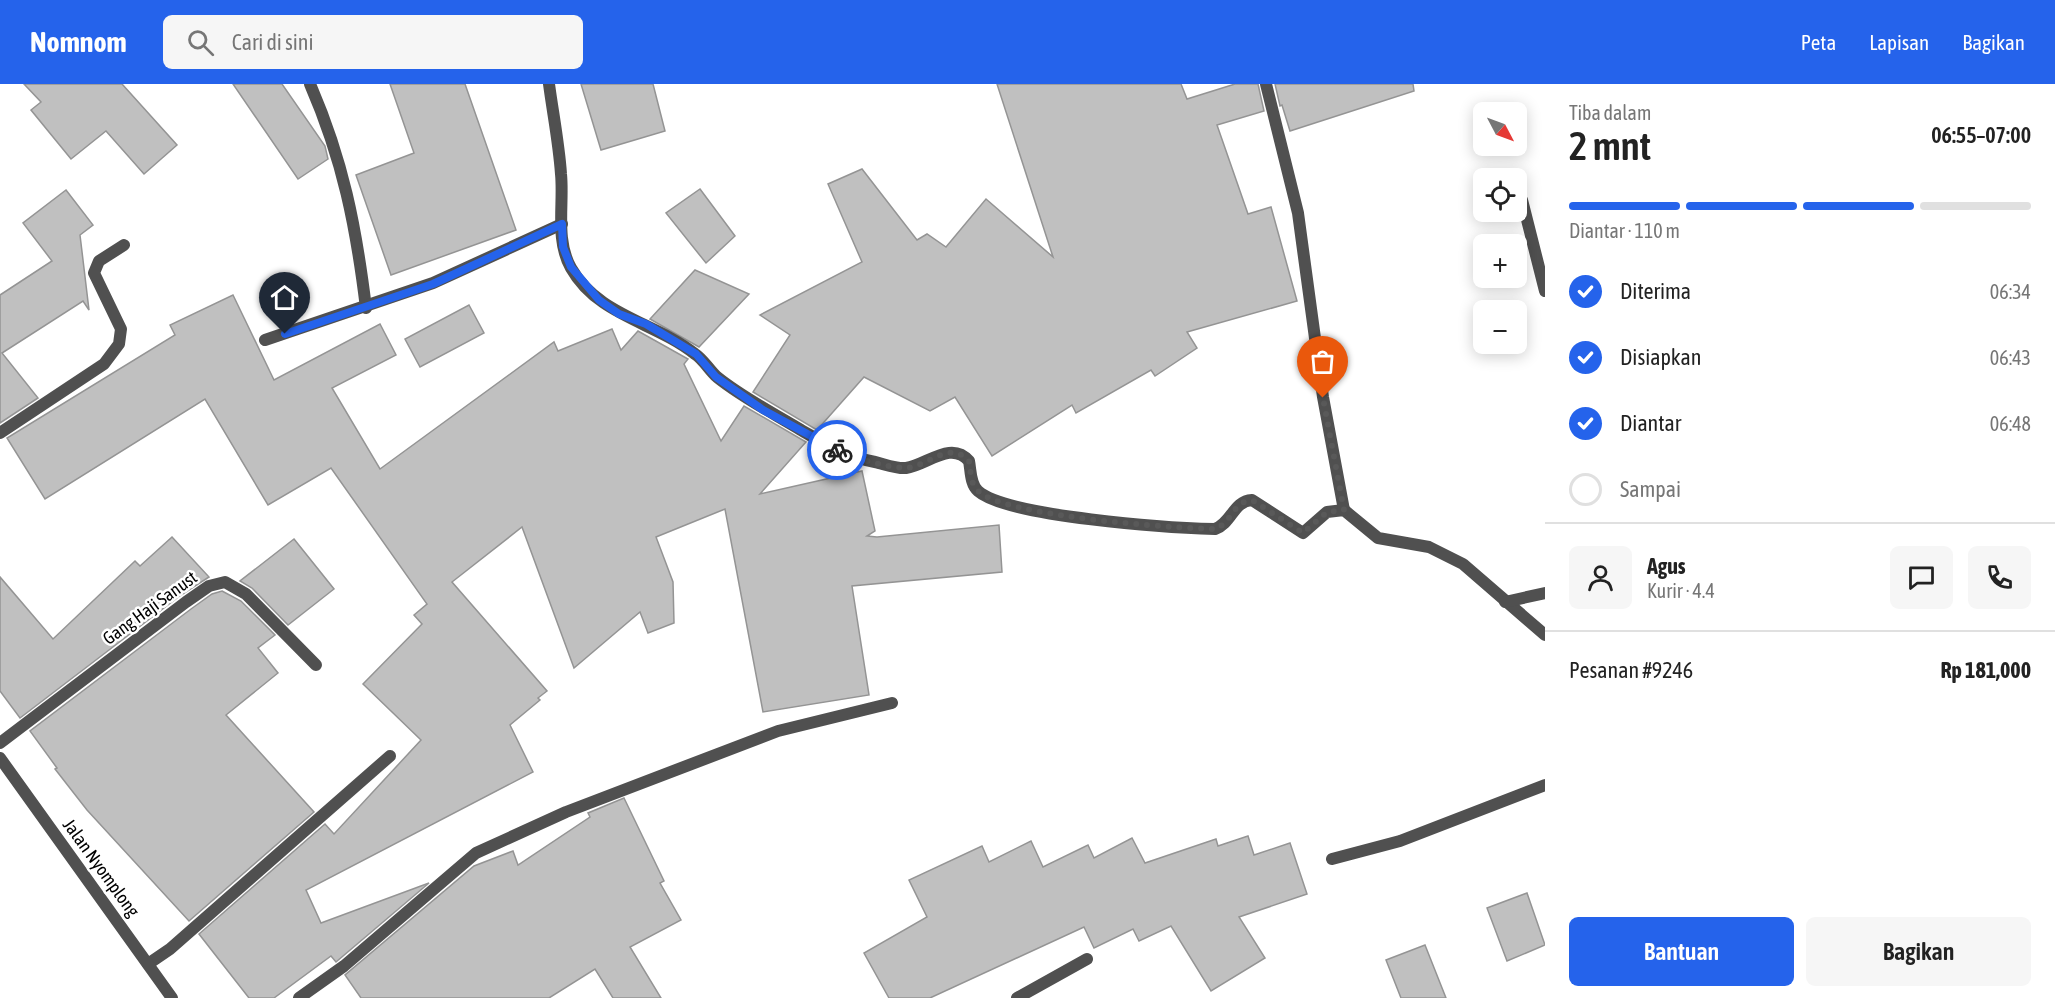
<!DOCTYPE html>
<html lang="id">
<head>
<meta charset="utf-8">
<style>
  body { margin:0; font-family:"Asap Condensed",sans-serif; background:#f6f6f6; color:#222; height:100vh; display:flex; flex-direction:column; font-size:22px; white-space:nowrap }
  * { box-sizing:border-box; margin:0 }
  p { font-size:20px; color:#767676 }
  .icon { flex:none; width:33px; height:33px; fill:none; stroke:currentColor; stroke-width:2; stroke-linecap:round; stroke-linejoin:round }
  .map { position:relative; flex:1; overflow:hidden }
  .sheet { display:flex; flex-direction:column; background:#fff; width:510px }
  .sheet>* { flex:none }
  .needle { width:39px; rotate:131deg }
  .fabs { position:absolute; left:1473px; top:18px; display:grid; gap:12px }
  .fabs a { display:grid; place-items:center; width:54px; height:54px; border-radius:9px; background:#fff; box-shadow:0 3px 15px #0003; font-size:30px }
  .pin { position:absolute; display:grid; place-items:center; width:51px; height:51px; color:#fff; margin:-62px -26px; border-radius:50% 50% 50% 0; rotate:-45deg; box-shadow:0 0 6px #0007 }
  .pin .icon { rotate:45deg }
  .courier { position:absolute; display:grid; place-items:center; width:60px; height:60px; margin:-30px; border:4px solid #2563eb; border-radius:50%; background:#fff; color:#222; box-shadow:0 2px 8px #0007 }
  .headline em { font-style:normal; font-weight:600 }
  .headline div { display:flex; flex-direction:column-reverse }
  .headline { display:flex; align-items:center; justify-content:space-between; height:102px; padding:0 24px }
  h1 { font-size:39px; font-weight:600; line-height:45px }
  .bar { display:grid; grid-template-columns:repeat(4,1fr); gap:9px 6px; align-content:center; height:72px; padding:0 24px }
  .bar i { height:8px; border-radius:4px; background:#e0e0e0 }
  .bar .selected { background:#2563eb }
  .bar p { grid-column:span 4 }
  .line { display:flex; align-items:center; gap:15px; padding:0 24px; border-top:2px solid #e0e0e0 }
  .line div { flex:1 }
  .round { display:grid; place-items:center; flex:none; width:63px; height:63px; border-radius:9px; background:#f6f6f6 }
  ol { padding:0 24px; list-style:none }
  li { display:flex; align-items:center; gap:18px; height:66px }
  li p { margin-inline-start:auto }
  li .icon { padding:6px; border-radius:50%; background:#2563eb; color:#fff; stroke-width:4 }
  li:last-child { color:#767676 }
  li i { width:33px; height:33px; border:3px solid #e0e0e0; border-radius:50% }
  .primary-button { display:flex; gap:12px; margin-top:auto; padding:12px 24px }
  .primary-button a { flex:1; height:69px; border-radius:9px; background:#2563eb; color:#fff; font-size:24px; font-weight:600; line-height:69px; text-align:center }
  .primary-button a+a { background:#f6f6f6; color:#222 }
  header { display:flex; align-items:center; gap:36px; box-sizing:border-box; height:84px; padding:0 30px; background:#2563eb; color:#fff }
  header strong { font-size:28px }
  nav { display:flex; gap:33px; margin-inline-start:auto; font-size:21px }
  .search { width:420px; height:54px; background:#f6f6f6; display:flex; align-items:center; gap:15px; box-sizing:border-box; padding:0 21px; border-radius:9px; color:#767676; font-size:22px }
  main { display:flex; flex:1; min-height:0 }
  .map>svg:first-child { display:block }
  .building { fill:#c0c0c0; stroke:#949494; stroke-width:1.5 }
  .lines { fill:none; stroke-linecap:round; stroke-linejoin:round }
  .minor { stroke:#505050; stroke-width:12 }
  .tertiary { stroke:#505050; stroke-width:12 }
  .done { stroke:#595959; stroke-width:6; stroke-dasharray:0 10.8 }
  .route { stroke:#2563eb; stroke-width:8 }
  .labels { text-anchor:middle; stroke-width:5; stroke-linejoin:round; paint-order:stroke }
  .street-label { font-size:18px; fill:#000; stroke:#fff }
</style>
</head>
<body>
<header>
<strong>Nomnom</strong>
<div class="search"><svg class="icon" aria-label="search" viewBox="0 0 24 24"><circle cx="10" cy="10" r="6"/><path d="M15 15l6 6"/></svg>Cari di sini</div>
<nav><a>Peta</a><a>Lapisan</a><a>Bagikan</a></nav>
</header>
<main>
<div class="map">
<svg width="1545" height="914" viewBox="0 0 1545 914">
  <rect width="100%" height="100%" fill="#fff"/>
  <g class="building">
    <path d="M24 0H122L177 61 144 90 106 47 71 75 31 26 41 18Z"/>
    <path d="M233 0H282L325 62 328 75 298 95Z"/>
    <path d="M390 0H465L516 146 391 191 356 91 414 69Z"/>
    <path d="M581 0H653L665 47 601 66Z"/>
    <path d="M997 0H1181L1187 15 1235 0H1258L1264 27 1217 41 1248 130 1271 123 1297 217 1187 248 1197 264 1155 292 1151 286 1076 329 1072 321 992 372 955 313 930 327 864 293 817 346 753 308 790 251 760 231 862 178 828 100 862 85 917 156 927 150 946 163 986 115 1053 173Z"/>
    <path d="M1275 0H1413L1414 7 1290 47 1282 21 1280 22Z"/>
    <path d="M700 105 735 152 706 179 666 129Z"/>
    <path d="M66 106 93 141 80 151 89 226 83 217 2 269 38 314 0 339V211L52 177 23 139Z"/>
    <path d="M695 186 749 210 699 263 650 235Z"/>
    <path d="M233 211 274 296 380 240 396 271 332 304 380 385 554 258 558 267 612 245 621 266 638 247 688 275 684 280 721 357 744 322 806 358 760 410 862 387 875 447 867 452 877 453 999 441 1002 488 852 502 869 611 763 628 725 425 656 453 673 498 674 539 648 549 640 528 574 584 522 443 452 498 547 607 538 614 540 616 510 641 533 688 306 806 321 839 429 799 336 878 331 872 274 914H249L199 850 325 740 334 750 421 656 363 600 422 540 414 531 427 520 331 384 268 421 205 315 45 415 7 354 175 251 170 241Z"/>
    <path d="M469 221 484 249 420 283 405 255Z"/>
    <path d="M172 453 209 493 181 511 20 634 0 607V493L53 555 135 477 140 482Z"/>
    <path d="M294 455 334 505 288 541 252 504 240 497Z"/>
    <path d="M222 507 241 517 275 551 258 564 278 589 226 631 314 728 189 837 87 726 55 685 57 684 30 647 191 525 212 510Z"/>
    <path d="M624 714 664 797 660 799 681 836 630 863 661 914H613L595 885 549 914H361L345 891 474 782 513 767 518 781 590 733 588 729Z"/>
    <path d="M1248 752 1254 771 1290 759 1307 810 1239 833 1265 874 1211 907 1171 842 1139 857 1133 845 1094 864 1084 843 930 914H889L864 869 927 833 909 796 982 762 989 778 1031 757 1043 783 1088 761 1094 774 1132 754 1145 779 1216 755 1218 762Z"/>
    <path d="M1527 809 1545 861 1507 877 1487 824Z"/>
    <path d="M1425 861 1446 914H1401L1386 876Z"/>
  </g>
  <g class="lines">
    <g class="minor">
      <path d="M310 0C343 76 356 142 366 224"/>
      <path d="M549 0C553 30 559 60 561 90 564 120 555 156 571 184 598 232 655 238 695 270 704 276 709 286 717 293 743 314 773 329 801 346 827 361 845 372 875 378 884 380 897 385 906 384 927 381 951 356 969 377 971 387 970 400 978 407 1007 433 1172 444 1215 445 1232 439 1233 417 1252 416L1303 449 1327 428 1344 426 1378 454 1429 463 1463 480 1545 551"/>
      <path d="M1266 0 1298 129 1323 313 1344 426"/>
      <path d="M1522 116 1545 207"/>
      <path d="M265 256 433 199 562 140"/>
      <path d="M0 349 104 280 119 260 121 245 94 189 99 177 124 161"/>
      <path d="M1505 518 1545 509"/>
      <path d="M0 659 186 518 209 502 225 498 246 510 316 581"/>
      <path d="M1332 775 1400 757 1545 701"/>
      <path d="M148 880 170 865 390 672"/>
      <path d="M299 914 344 882 476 769 566 728 778 647 892 619"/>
      <path d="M1017 914 1087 875"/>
    </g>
    <path class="tertiary" d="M0 674 172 914"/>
  </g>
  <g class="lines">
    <path class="done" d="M837 366C857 374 882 383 905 384 926 384 950 355 969 377 971 387 970 400 978 407 1006 433 1172 444 1215 445 1232 439 1233 417 1252 416L1303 449 1327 428 1344 426 1323 314"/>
    <path class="route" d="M285 250 433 200 562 140 563 163 571 183 599 216 619 230 646 240 696 270 716 293 763 326 837 366"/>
  </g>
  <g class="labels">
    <g class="street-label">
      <text transform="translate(150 524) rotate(-36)" y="6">Gang Haji Sanust</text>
      <text transform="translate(101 784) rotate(54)" y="6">Jalan Nyomplong</text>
    </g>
  </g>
</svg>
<div class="fabs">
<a><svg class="needle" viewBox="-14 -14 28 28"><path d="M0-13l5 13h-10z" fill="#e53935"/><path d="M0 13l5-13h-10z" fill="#767676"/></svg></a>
<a><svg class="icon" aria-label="locate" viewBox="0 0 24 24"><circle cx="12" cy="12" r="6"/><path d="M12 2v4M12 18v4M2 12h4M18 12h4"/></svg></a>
<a>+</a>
<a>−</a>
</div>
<div class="pin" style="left:1323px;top:314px;background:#ea580c"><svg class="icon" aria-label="bag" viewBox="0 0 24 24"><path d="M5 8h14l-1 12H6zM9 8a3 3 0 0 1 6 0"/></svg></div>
<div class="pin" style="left:285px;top:250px;background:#1f2937"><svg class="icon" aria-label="home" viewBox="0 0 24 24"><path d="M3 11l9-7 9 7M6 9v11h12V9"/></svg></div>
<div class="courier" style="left:837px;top:366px"><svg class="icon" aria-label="bike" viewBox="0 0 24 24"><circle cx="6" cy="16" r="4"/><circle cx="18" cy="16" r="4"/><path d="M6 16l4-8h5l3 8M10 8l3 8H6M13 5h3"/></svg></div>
</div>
<section class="sheet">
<div class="headline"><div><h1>2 mnt</h1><p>Tiba dalam</p></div><em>06:55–07:00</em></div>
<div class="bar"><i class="selected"></i><i class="selected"></i><i class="selected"></i><i></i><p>Diantar · 110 m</p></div>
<ol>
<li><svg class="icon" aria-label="check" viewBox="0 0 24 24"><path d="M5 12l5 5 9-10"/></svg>Diterima<p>06:34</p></li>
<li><svg class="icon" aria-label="check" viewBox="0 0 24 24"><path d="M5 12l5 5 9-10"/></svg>Disiapkan<p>06:43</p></li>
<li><svg class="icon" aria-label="check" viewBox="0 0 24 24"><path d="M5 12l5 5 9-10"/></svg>Diantar<p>06:48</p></li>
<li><i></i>Sampai</li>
</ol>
<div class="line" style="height:108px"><a class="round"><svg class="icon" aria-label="person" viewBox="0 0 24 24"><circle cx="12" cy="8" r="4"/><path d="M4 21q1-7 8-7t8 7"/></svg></a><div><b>Agus</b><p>Kurir · 4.4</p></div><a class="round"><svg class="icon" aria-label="chat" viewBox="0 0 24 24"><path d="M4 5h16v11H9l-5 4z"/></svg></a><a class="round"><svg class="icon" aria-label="phone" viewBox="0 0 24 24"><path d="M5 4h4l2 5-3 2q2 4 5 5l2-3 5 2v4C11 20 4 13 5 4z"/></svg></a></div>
<div class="line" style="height:78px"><div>Pesanan #9246</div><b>Rp 181,000</b></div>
<div class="primary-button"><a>Bantuan</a><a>Bagikan</a></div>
</section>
</main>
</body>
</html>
